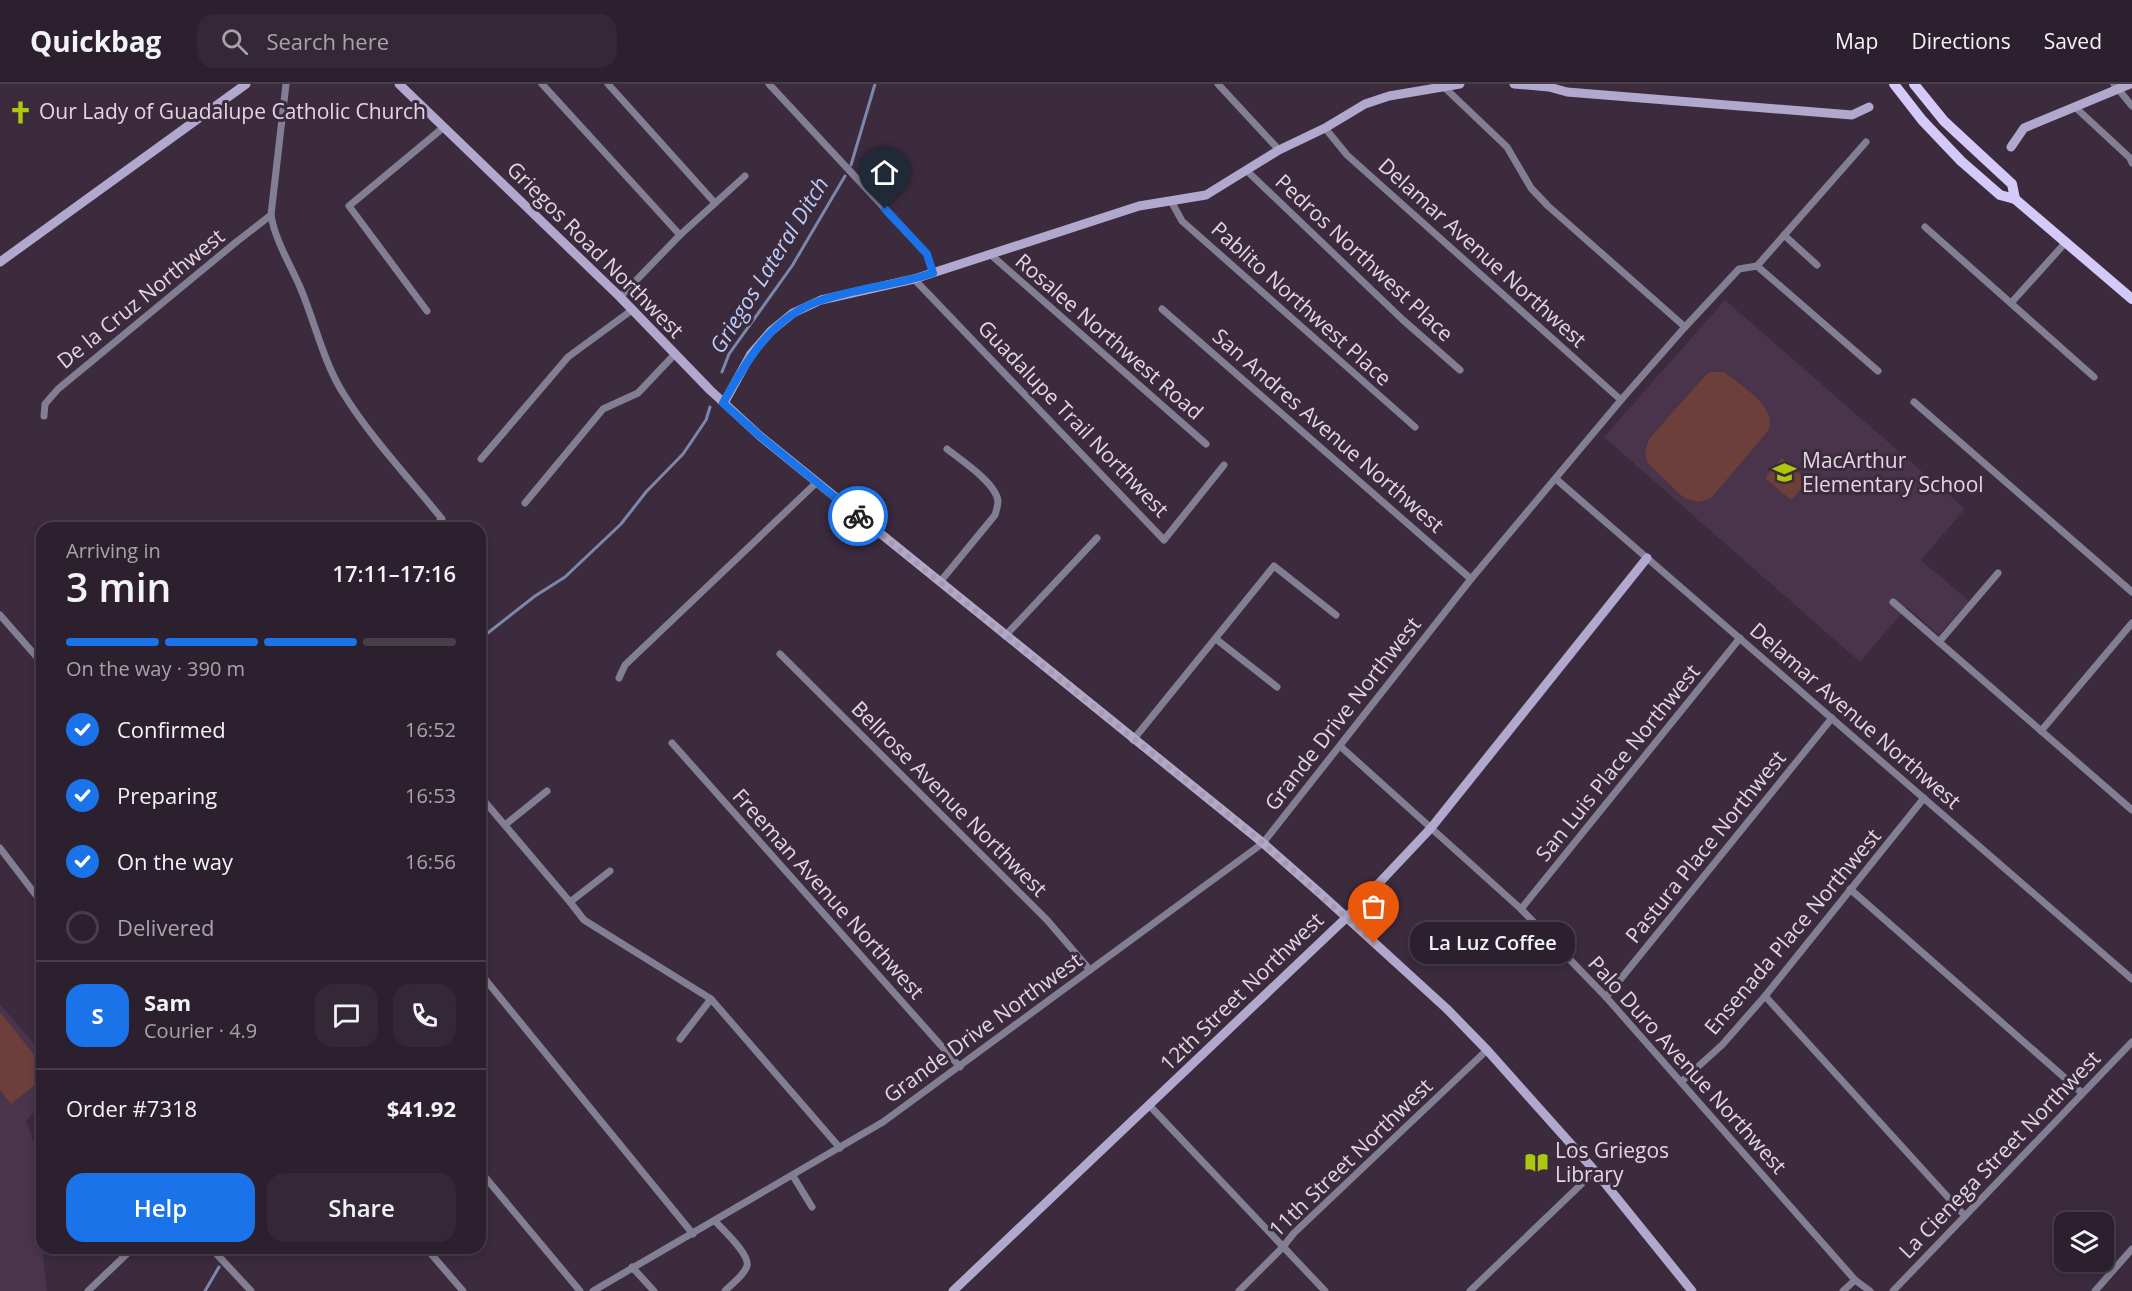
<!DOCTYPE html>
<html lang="en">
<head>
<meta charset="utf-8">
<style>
  body { margin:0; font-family:"Open Sans",sans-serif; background:#352836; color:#f1f3f6; height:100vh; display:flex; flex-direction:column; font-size:22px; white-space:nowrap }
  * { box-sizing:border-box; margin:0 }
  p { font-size:20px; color:#a7a3aa }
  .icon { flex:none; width:33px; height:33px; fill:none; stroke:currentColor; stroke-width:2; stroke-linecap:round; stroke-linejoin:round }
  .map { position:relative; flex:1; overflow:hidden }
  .panel { position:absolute; left:36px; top:438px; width:450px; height:732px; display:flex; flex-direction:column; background:#2d202e; border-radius:18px; box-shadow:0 3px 9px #0003,0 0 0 2px #483e4a }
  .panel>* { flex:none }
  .buttons { position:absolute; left:2054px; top:1128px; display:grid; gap:12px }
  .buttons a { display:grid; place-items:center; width:60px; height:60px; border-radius:12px; background:#2d202e; box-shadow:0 3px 9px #0003,0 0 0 2px #483e4a; font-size:30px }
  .pin { position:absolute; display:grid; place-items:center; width:51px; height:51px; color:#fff; margin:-62px -26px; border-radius:50% 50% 50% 0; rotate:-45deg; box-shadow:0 0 6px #0007 }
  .pin .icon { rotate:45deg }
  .courier { position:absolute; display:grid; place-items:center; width:60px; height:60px; margin:-30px; border:4px solid #1a73e8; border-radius:50%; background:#fff; color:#222; box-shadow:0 2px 8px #0007 }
  .bubble { position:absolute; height:42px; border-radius:18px; background:#2d202e; box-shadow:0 3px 9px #0003,0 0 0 2px #483e4a; font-size:20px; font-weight:600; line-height:42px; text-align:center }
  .summary em { font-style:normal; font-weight:600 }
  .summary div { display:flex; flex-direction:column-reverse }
  .summary { display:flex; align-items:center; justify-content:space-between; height:102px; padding:0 30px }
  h1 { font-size:39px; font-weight:600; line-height:45px }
  .bar { display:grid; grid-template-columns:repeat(4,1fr); gap:9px 6px; align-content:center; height:72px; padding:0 30px }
  .bar i { height:8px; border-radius:4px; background:#483e4a }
  .bar .on { background:#1a73e8 }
  .bar p { grid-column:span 4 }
  .line { display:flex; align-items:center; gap:15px; padding:0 30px; border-top:2px solid #483e4a }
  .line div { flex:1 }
  .round { display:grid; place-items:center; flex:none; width:63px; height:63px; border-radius:18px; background:#352836 }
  ol { padding:0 30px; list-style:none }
  li { display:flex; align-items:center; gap:18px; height:66px }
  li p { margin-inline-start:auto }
  li .icon { padding:6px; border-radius:50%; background:#1a73e8; color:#fff; stroke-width:4 }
  li:last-child { color:#a7a3aa }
  li i { width:33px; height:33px; border:3px solid #483e4a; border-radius:50% }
  .button { display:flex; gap:12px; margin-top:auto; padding:12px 30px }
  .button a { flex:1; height:69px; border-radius:18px; background:#1a73e8; color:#fff; font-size:24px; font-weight:600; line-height:69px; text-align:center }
  .button a+a { background:#352836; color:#f1f3f6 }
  header { display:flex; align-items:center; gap:36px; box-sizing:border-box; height:84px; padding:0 30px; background:#2d202e; border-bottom:2px solid #483e4a }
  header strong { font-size:28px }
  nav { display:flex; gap:33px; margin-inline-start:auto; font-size:21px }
  .search { width:420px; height:54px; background:#352836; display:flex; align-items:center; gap:15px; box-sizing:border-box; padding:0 21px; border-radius:18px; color:#a7a3aa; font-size:22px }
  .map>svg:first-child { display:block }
  .built { fill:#4a344b }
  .green { fill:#6d3f3a }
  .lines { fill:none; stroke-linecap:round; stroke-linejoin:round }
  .stream { stroke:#7b88aa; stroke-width:3 }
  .street { stroke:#827e94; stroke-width:7 }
  .secondary { stroke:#b0a9cd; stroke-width:9 }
  .primary { stroke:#d3caf9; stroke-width:10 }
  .done { stroke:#a89aa8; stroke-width:6; stroke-dasharray:0 10.8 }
  .route { stroke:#1a73e8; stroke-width:8 }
  .labels { text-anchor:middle; stroke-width:6; stroke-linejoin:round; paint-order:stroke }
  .poi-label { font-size:21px; fill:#e2d6e2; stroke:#3c2a3d; text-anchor:start }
  .street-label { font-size:21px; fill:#e2d6e2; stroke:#3c2a3d }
  .water-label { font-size:22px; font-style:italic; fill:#b9cff9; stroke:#3c2a3d }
</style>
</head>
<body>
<header>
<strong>Quickbag</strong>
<div class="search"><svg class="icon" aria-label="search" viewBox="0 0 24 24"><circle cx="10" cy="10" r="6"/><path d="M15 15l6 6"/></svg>Search here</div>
<nav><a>Map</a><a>Directions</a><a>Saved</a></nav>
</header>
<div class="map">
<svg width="2132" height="1207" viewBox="0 0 2132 1207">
  <rect width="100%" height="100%" fill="#3c2a3d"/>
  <g class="built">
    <path d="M1725 216 1965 425 1921 476 1969 517 1939 551 1907 523 1860 578 1604 353Z"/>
    <path d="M0 920 42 969V1021L26 1036 42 1085V1164H45L43 1173 47 1207H0Z"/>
  </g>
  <g class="green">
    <path d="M1710 288H1724C1740 301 1781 325 1767 348L1711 414 1699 418 1684 414 1648 379 1645 369 1649 355 1705 292Z"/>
    <path d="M1782 374 1808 397 1791 416 1765 394Z"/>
    <path d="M0 928 42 981V995L11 1020 0 1006Z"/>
  </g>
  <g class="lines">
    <g class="stream">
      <path d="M851 81 875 0"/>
      <path d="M722 288 729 270 792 182 845 92"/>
      <path d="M480 555 535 512 565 493 621 440 646 408 683 370 706 336 710 323"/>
      <path d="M227 1170 230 1164"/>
      <path d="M205 1207 219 1183"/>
    </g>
    <g class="street">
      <path d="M286 0 271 131C275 156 290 180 300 203 315 238 323 277 343 309 371 354 409 394 442 435L433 444"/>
      <path d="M542 0 680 151"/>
      <path d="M608 0 715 119"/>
      <path d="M769 0 927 170 933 189"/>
      <path d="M1218 0 1279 66"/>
      <path d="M2114 0 2132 22"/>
      <path d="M1444 3 1507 63 1531 104 1548 122 1685 243"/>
      <path d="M2075 23 2130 74 2132 79"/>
      <path d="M1325 44 1347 71 1621 316"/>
      <path d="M1246 86 1403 236 1460 286"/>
      <path d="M1171 117 1182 137 1415 343"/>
      <path d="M1925 143 2094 293"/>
      <path d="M1784 151 1817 181"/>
      <path d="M990 170 1206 360"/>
      <path d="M1757 182 1878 287"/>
      <path d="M914 195 1164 456 1224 381"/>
      <path d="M620 213 680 151 745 92"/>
      <path d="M2011 219 2066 158"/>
      <path d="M1162 225 1471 495"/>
      <path d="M427 227 349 122 444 43"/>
      <path d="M1914 318 2132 508"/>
      <path d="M44 332 45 320 58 305 235 159 271 131"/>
      <path d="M481 375 568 273 632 226"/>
      <path d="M1556 395 2132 895"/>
      <path d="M525 419 603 325 638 309 675 270"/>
      <path d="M940 498 995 431C996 427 998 422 998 417 996 399 961 376 947 365"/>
      <path d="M1893 518 2132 726"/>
      <path d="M0 531 42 579"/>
      <path d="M1005 552 1097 454"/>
      <path d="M1216 555 1277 603"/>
      <path d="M1939 558 1998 489"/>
      <path d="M780 570 1047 836 1090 886"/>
      <path d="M619 594 625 581 816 399"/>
      <path d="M2041 647 2132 539"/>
      <path d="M1133 656 1274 482 1336 531"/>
      <path d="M672 659 960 983"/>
      <path d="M1340 662 1521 825 1606 913 1855 1196 1870 1207"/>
      <path d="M480 712 570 818 584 836 711 915 840 1064"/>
      <path d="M505 741 547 707"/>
      <path d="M0 764 42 819"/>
      <path d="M1850 805 2082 1009"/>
      <path d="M570 818 610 787"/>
      <path d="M1521 825 1740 554"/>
      <path d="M480 889 693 1150"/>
      <path d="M1765 912 1965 1132"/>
      <path d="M1606 913 1832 634"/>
      <path d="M680 955 711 915"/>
      <path d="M1681 998 1722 961 1765 912 1924 714"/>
      <path d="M1149 1021 1325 1207"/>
      <path d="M480 1087 580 1207"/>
      <path d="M793 1092 812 1123"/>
      <path d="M715 1137C723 1146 750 1170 747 1182 744 1192 731 1200 725 1207"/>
      <path d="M211 1164 251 1207"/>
      <path d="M426 1164 463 1207"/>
      <path d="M632 1183 654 1207"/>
      <path d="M88 1207 133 1164"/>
      <path d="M593 1207 883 1038 1263 759 1471 495 1621 316 1685 243 1739 185 1757 182 1866 58"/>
      <path d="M1239 1207 1282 1164 1294 1149 1487 966"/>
      <path d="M1470 1207 1595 1087"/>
      <path d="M1843 1207 1855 1196"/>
      <path d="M1893 1207 2132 958"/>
      <path d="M2095 1207 2132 1165"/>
    </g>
    <g class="secondary">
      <path d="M399 0 620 213 710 306 760 352 1263 759 1322 811 1447 925 1487 966 1595 1087 1692 1207"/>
      <path d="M1514 0 1549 3 1567 8 1852 31 1869 23"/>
      <path d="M2011 63 2024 44 2130 0"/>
      <path d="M0 178 246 0"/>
      <path d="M724 319 751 270 771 247 793 229 821 216 914 195 1139 122 1206 111 1279 66 1325 44 1365 20 1389 12 1460 0"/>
      <path d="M953 1207 1347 833 1431 744 1647 474"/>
    </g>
    <g class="primary">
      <path d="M1894 0 1922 36 1961 77 2000 111 2015 115 2132 215"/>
      <path d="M1914 0 1944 37 2012 100 2015 115"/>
    </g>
  </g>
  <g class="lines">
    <path class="done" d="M858 432 1263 759 1374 859"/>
    <path class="route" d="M858 432 760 352 723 319C747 276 772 232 822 216 858 204 897 201 933 189L927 170 885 125"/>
  </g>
  <defs>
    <symbol id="church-bare" viewBox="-9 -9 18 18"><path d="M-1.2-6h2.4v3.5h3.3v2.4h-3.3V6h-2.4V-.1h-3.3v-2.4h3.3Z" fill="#adc60e" stroke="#3c2a3d" stroke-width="2.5" paint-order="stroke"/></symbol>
    <symbol id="school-bare" viewBox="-9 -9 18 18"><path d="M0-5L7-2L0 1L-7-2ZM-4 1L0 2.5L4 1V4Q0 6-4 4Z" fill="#adc60e" stroke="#3c2a3d" stroke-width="2.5" paint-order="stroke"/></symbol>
    <symbol id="library-bare" viewBox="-9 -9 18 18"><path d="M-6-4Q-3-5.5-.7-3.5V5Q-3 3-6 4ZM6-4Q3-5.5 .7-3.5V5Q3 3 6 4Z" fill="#adc60e" stroke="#3c2a3d" stroke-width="2.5" paint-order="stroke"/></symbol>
  </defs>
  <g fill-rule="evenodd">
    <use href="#church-bare" x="4" y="12" width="33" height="33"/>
    <use href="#school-bare" x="1768" y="372" width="33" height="33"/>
    <use href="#library-bare" x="1520" y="1062" width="33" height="33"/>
  </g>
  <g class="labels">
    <g class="poi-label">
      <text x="39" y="35">Our Lady of Guadalupe Catholic Church</text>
      <text x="1802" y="384">MacArthur<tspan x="1802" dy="24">Elementary School</tspan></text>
      <text x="1555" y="1074">Los Griegos<tspan x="1555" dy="24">Library</tspan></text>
    </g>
    <g class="street-label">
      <text transform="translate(595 166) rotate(45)" y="7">Griegos Road Northwest</text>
      <text transform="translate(1482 169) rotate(42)" y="7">Delamar Avenue Northwest</text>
      <text transform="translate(1364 174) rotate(43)" y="7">Pedros Northwest Place</text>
      <text transform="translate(141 215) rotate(-39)" y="7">De la Cruz Northwest</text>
      <text transform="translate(1301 220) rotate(42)" y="7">Pablito Northwest Place</text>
      <text transform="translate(1109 253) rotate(41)" y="7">Rosalee Northwest Road</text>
      <text transform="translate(1073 335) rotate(46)" y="7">Guadalupe Trail Northwest</text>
      <text transform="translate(1328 347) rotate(41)" y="7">San Andres Avenue Northwest</text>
      <text transform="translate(1343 630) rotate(-52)" y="7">Grande Drive Northwest</text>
      <text transform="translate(1855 632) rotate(41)" y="7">Delamar Avenue Northwest</text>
      <text transform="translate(1618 679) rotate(-51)" y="7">San Luis Place Northwest</text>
      <text transform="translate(949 715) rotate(45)" y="7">Bellrose Avenue Northwest</text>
      <text transform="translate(1706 763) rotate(-51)" y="7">Pastura Place Northwest</text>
      <text transform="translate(828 810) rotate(48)" y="7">Freeman Avenue Northwest</text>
      <text transform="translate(1793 848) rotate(-50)" y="7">Ensenada Place Northwest</text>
      <text transform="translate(1242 908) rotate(-44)" y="7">12th Street Northwest</text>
      <text transform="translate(983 944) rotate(-36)" y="7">Grande Drive Northwest</text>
      <text transform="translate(1687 981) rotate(48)" y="7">Palo Duro Avenue Northwest</text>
      <text transform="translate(2000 1071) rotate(-46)" y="7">La Cienega Street Northwest</text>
      <text transform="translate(1351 1074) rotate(-44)" y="7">11th Street Northwest</text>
    </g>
    <g class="water-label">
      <text transform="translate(769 181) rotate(-58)" y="8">Griegos Lateral Ditch</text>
    </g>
  </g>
</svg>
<div class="buttons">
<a><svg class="icon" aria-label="layers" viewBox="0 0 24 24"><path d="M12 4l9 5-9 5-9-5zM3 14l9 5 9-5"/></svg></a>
</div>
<div class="pin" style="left:1374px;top:859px;background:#ea580c"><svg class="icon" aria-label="bag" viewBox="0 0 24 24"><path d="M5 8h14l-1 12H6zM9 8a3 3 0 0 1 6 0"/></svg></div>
<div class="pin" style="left:885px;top:125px;background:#1f2937"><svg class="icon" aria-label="home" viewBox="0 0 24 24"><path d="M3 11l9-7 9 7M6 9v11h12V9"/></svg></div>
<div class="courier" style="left:858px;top:432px"><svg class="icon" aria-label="bike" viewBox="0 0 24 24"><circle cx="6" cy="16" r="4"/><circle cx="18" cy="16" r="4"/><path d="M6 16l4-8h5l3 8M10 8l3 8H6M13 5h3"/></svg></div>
<div class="bubble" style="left:1410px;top:838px;width:165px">La Luz Coffee</div>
<section class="panel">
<div class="summary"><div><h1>3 min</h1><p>Arriving in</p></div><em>17:11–17:16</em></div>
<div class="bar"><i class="on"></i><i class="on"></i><i class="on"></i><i></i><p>On the way · 390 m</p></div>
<ol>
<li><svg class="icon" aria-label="check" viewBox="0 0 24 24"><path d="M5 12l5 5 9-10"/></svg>Confirmed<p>16:52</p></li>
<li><svg class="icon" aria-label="check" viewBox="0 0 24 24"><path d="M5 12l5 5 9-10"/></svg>Preparing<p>16:53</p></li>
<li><svg class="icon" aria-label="check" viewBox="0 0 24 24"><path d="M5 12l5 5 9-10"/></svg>On the way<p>16:56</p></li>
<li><i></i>Delivered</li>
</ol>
<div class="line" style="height:108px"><b class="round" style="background:#1a73e8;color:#fff">S</b><div><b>Sam</b><p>Courier · 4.9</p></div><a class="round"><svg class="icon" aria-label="chat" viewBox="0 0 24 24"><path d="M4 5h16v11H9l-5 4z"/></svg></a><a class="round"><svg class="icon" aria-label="phone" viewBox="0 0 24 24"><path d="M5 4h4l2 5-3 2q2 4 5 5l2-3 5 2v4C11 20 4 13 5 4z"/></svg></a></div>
<div class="line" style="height:78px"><div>Order #7318</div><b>$41.92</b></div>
<div class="button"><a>Help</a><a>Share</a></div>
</section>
</div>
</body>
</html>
